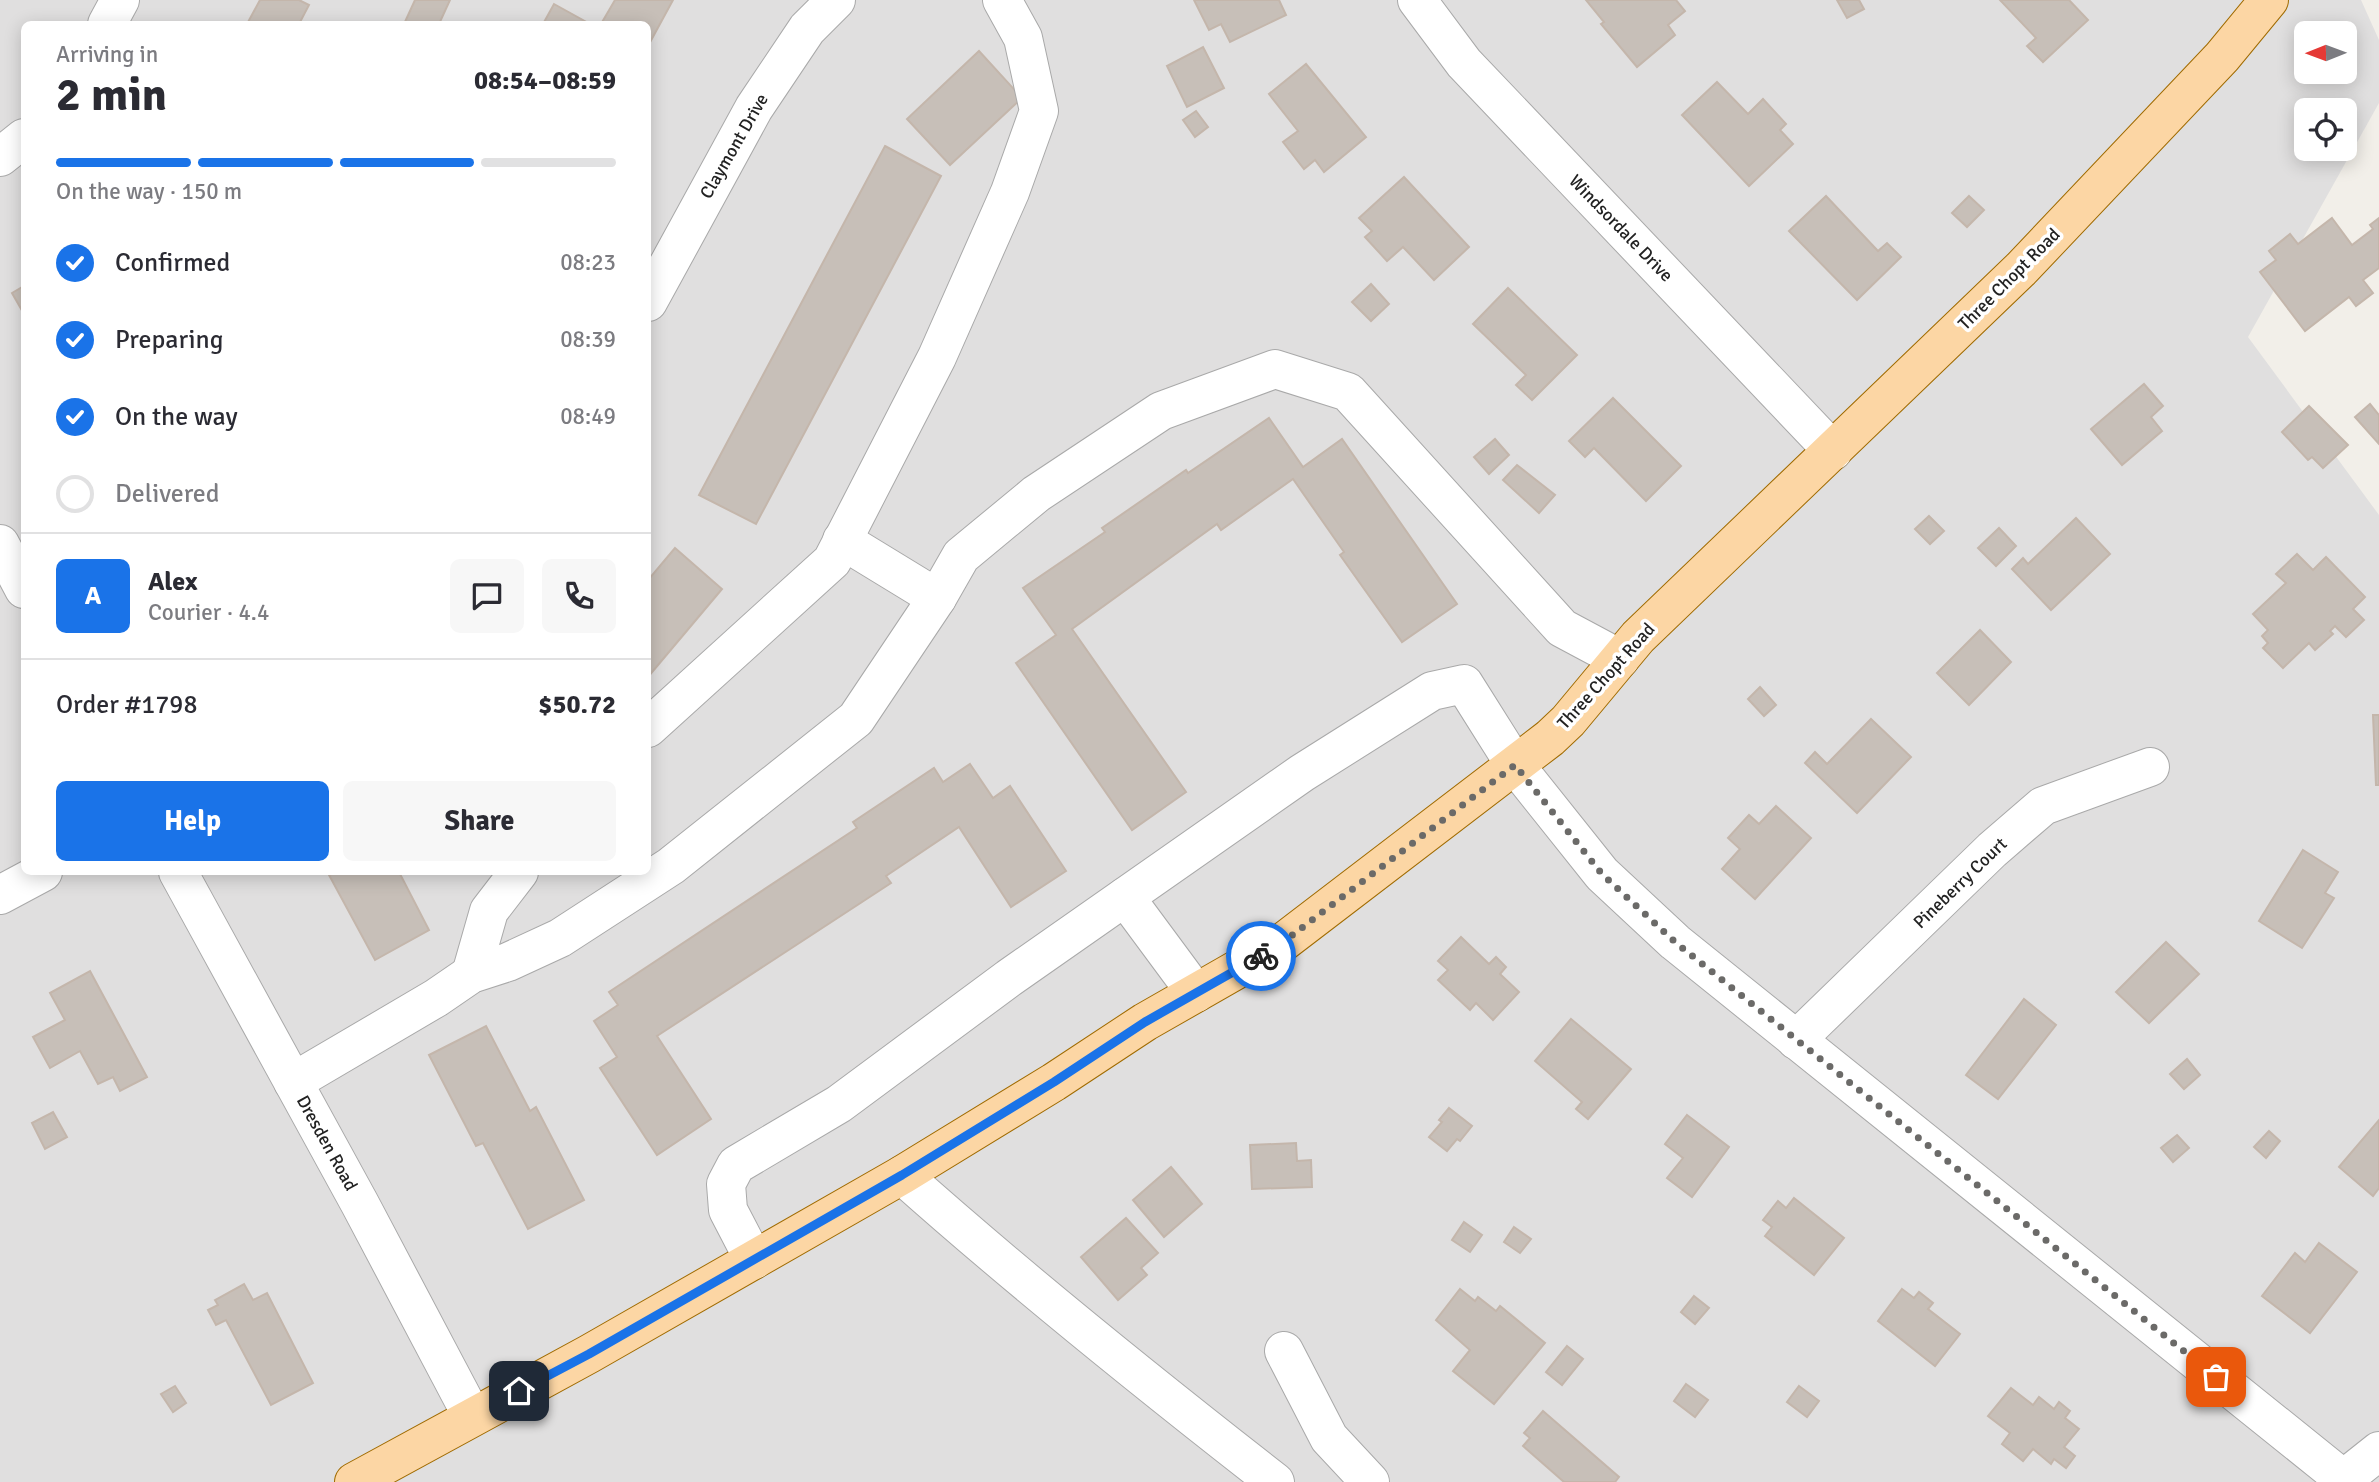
<!DOCTYPE html>
<html lang="en">
<head>
<meta charset="utf-8">
<style>
  body { margin:0; font-family:Signika,sans-serif; background:#f7f7f7; color:#2b2b33; height:100vh; display:flex; flex-direction:column; font-size:26px; white-space:nowrap }
  * { box-sizing:border-box; margin:0 }
  p { font-size:23px; color:#7c7c81 }
  .icon { flex:none; width:38px; height:38px; fill:none; stroke:currentColor; stroke-width:2; stroke-linecap:round; stroke-linejoin:round }
  .map { position:relative; flex:1; overflow:hidden }
  .sheet { position:absolute; left:21px; top:21px; width:630px; height:854px; display:flex; flex-direction:column; background:#fff; border-radius:10px; box-shadow:0 4px 18px #0003 }
  .sheet>* { flex:none }
  .needle { width:46px; rotate:269deg }
  .tools { position:absolute; left:2294px; top:21px; display:grid; gap:14px }
  .tools a { display:grid; place-items:center; width:63px; height:63px; border-radius:10px; background:#fff; box-shadow:0 4px 18px #0003; font-size:35px }
  .pin { position:absolute; display:grid; place-items:center; width:60px; height:60px; color:#fff; margin:-30px; border-radius:14px; box-shadow:0 4px 10px #0006 }
  .courier { position:absolute; display:grid; place-items:center; width:70px; height:70px; margin:-35px; border:5px solid #1a73e8; border-radius:50%; background:#fff; color:#222; box-shadow:0 2px 9px #0007 }
  .headline em { font-style:normal; font-weight:700 }
  .headline div { display:flex; flex-direction:column-reverse }
  .headline { display:flex; align-items:center; justify-content:space-between; height:119px; padding:0 35px }
  h1 { font-size:46px; font-weight:700; line-height:52px }
  .bar { display:grid; grid-template-columns:repeat(4,1fr); gap:10px 7px; align-content:center; height:84px; padding:0 35px }
  .bar i { height:9px; border-radius:5px; background:#e1e1e2 }
  .bar .selected { background:#1a73e8 }
  .bar p { grid-column:span 4 }
  .line { display:flex; align-items:center; gap:18px; padding:0 35px; border-top:2px solid #e1e1e2 }
  .line div { flex:1 }
  .round { display:grid; place-items:center; flex:none; width:74px; height:74px; border-radius:10px; background:#f7f7f7 }
  ol { padding:0 35px; list-style:none }
  li { display:flex; align-items:center; gap:21px; height:77px }
  li p { margin-inline-start:auto }
  li .icon { padding:7px; border-radius:50%; background:#1a73e8; color:#fff; stroke-width:4 }
  li:last-child { color:#7c7c81 }
  li i { width:38px; height:38px; border:4px solid #e1e1e2; border-radius:50% }
  .cta { display:flex; gap:14px; margin-top:auto; padding:14px 35px }
  .cta a { flex:1; height:80px; border-radius:10px; background:#1a73e8; color:#fff; font-size:28px; font-weight:700; line-height:80px; text-align:center }
  .cta a+a { background:#f7f7f7; color:#2b2b33 }
  .map>svg:first-child { display:block }
  .residential { fill:#e0dfdf; fill-rule:evenodd }
  .building { fill:#c7bfb8; stroke:#c4b6ab; stroke-width:2 }
  .lines { fill:none; stroke-linecap:round; stroke-linejoin:round }
  .minor-casing { stroke:#a9a9a9; stroke-width:40 }
  .major-casing { stroke:#a06b00; stroke-width:40 }
  .minor { stroke:#fff; stroke-width:38 }
  .major { stroke:#fcd6a4; stroke-width:38 }
  .done { stroke:#6b6a68; stroke-width:7; stroke-dasharray:0 12.6 }
  .route { stroke:#1a73e8; stroke-width:9 }
  .labels { text-anchor:middle; stroke-width:7; stroke-linejoin:round; paint-order:stroke }
  .street-label { font-size:18px; fill:#222; stroke:#fff }
</style>
</head>
<body>
<div class="map">
<svg width="2379" height="1482" viewBox="0 0 2379 1482">
  <rect width="100%" height="100%" fill="#f2efe9"/>
  <path class="residential" d="M0 0H2361L2379 40V103L2248 337 2379 515V1482H0ZM24 24H648V872H24ZM2306 33H2345V72H2306ZM2306 110H2345V149H2306Z"/>
  <g class="building">
    <path d="M260 0H299L309 5 299 24H247Z"/>
    <path d="M415 0H450L439 24H404Z"/>
    <path d="M615 0H673L648 46V24H601Z"/>
    <path d="M1194 0H1279L1286 15 1230 42 1221 24 1209 30Z"/>
    <path d="M1586 0H1676L1685 11 1668 25 1675 35 1637 67 1601 24 1604 22Z"/>
    <path d="M1837 0H1859L1864 9 1847 18Z"/>
    <path d="M2000 0H2069L2088 20 2043 62 2027 46 2036 38Z"/>
    <path d="M554 4 590 24H543Z"/>
    <path d="M1203 47 1224 88 1187 107 1167 66Z"/>
    <path d="M979 51 1022 98 950 165 907 119Z"/>
    <path d="M1306 64 1366 137 1324 172 1315 160 1304 169 1283 142 1298 131 1269 94Z"/>
    <path d="M1717 82 1748 114 1763 99 1786 124 1780 130 1793 144 1749 186 1682 115Z"/>
    <path d="M1196 111 1208 127 1195 137 1183 120Z"/>
    <path d="M885 146 941 176 756 524 699 495Z"/>
    <path d="M1404 177 1469 247 1434 280 1403 247 1387 261 1365 237 1372 231 1359 218Z"/>
    <path d="M1826 196 1878 251 1887 243 1901 257 1857 300 1789 231Z"/>
    <path d="M1969 196 1984 210 1967 227 1952 213Z"/>
    <path d="M2332 218 2352 245 2373 229 2370 225 2379 218V268L2363 280 2373 293 2356 306 2349 297 2305 331 2260 272 2276 260 2269 251 2290 234 2298 244Z"/>
    <path d="M1371 284 1389 304 1371 321 1352 302Z"/>
    <path d="M24 286V314L12 293Z"/>
    <path d="M1508 288 1577 355 1532 400 1516 385 1526 375 1473 324Z"/>
    <path d="M2144 384 2163 406 2151 417 2162 431 2122 465 2091 429Z"/>
    <path d="M1613 398 1681 466 1646 501 1594 448 1585 457 1569 441Z"/>
    <path d="M2370 404 2379 415V444L2355 417Z"/>
    <path d="M2309 406 2348 445 2323 468 2312 457 2308 460 2282 432Z"/>
    <path d="M1269 418 1303 467 1342 439 1457 604 1402 642 1340 555 1344 552 1293 479 1221 530 1217 524 1072 629 1186 792 1132 830 1016 663 1056 635 1023 588 1105 532 1102 528 1186 470 1188 473Z"/>
    <path d="M1495 439 1509 455 1489 474 1474 457Z"/>
    <path d="M1517 465 1555 495 1539 513 1503 480Z"/>
    <path d="M1929 516 1944 531 1930 544 1915 529Z"/>
    <path d="M2076 518 2110 554 2051 610 2012 569 2023 558 2028 564Z"/>
    <path d="M1999 528 2016 546 1996 566 1978 548Z"/>
    <path d="M675 548 722 589 648 677V580Z"/>
    <path d="M2297 554 2313 570 2326 557 2365 597 2353 609 2364 620 2346 637 2335 626 2330 631 2333 634 2315 650 2309 643 2283 668 2263 648 2268 643 2262 636 2268 630 2253 614 2286 583 2276 574Z"/>
    <path d="M1980 630 2011 662 1969 705 1937 673Z"/>
    <path d="M1760 687 1776 705 1764 716 1748 699Z"/>
    <path d="M2373 715H2379V785H2376Z"/>
    <path d="M1871 719 1911 757 1857 813 1805 763 1815 752 1827 764Z"/>
    <path d="M970 764 993 798 1010 786 1066 871 1011 907 959 827 886 876 891 883 657 1036 711 1119 657 1155 600 1068 617 1057 594 1021 618 1005 609 992 857 828 853 822 934 768 943 782Z"/>
    <path d="M1776 806 1811 838 1755 899 1722 869 1740 849 1728 838 1749 815 1759 824Z"/>
    <path d="M2303 850 2338 872 2325 893 2334 898 2302 948 2259 921Z"/>
    <path d="M336 872H399L429 930 375 960 329 875Z"/>
    <path d="M1461 937 1489 964 1496 957 1506 967 1500 974 1519 992 1493 1020 1476 1003 1470 1010 1438 980 1448 970 1438 961Z"/>
    <path d="M2166 942 2199 974 2149 1023 2116 992Z"/>
    <path d="M90 971 147 1077 120 1091 113 1077 98 1084 80 1051 50 1068 33 1037 65 1020 50 993Z"/>
    <path d="M2024 999 2056 1025 1998 1099 1966 1075Z"/>
    <path d="M1571 1019 1631 1069 1588 1119 1576 1109 1582 1102 1535 1061Z"/>
    <path d="M486 1026 530 1111 536 1107 584 1200 528 1229 483 1143 476 1146 429 1055Z"/>
    <path d="M2187 1059 2200 1075 2184 1089 2170 1074Z"/>
    <path d="M1449 1108 1472 1126 1460 1141 1457 1139 1447 1151 1429 1137 1442 1122 1439 1120Z"/>
    <path d="M53 1112 67 1137 45 1149 32 1123Z"/>
    <path d="M1687 1115 1729 1147 1692 1197 1667 1178 1683 1158 1665 1144Z"/>
    <path d="M2379 1120V1188L2373 1196 2339 1167Z"/>
    <path d="M2269 1131 2280 1141 2266 1158 2254 1147Z"/>
    <path d="M2177 1135 2189 1148 2173 1162 2161 1148Z"/>
    <path d="M1296 1143 1297 1161 1311 1160 1312 1187 1252 1189 1250 1145Z"/>
    <path d="M1171 1167 1202 1204 1164 1237 1133 1200Z"/>
    <path d="M1794 1198 1844 1238 1814 1275 1765 1236 1772 1227 1763 1220 1778 1201 1786 1208Z"/>
    <path d="M1126 1218 1158 1253 1141 1268 1147 1275 1118 1300 1081 1257Z"/>
    <path d="M1464 1222 1482 1235 1470 1252 1452 1240Z"/>
    <path d="M1514 1227 1531 1239 1520 1253 1504 1242Z"/>
    <path d="M2319 1243 2357 1272 2310 1333 2262 1296 2295 1253 2305 1262Z"/>
    <path d="M244 1284 253 1300 267 1293 313 1383 271 1405 226 1320 216 1325 208 1310 218 1305 215 1300Z"/>
    <path d="M1460 1289 1475 1301 1478 1297 1496 1311 1500 1306 1545 1343 1494 1404 1453 1371 1470 1350 1436 1320Z"/>
    <path d="M1902 1289 1914 1298 1919 1292 1933 1303 1928 1309 1960 1334 1935 1366 1878 1321Z"/>
    <path d="M1694 1296 1709 1308 1695 1324 1681 1312Z"/>
    <path d="M1567 1346 1583 1359 1562 1385 1546 1372Z"/>
    <path d="M1686 1384 1708 1400 1695 1417 1674 1401Z"/>
    <path d="M175 1386 186 1403 173 1412 161 1394Z"/>
    <path d="M1799 1386 1819 1401 1807 1417 1787 1402Z"/>
    <path d="M2011 1388 2033 1405 2039 1397 2054 1409 2059 1402 2070 1411 2065 1418 2079 1429 2064 1447 2075 1456 2066 1468 2054 1459 2051 1464 2033 1449 2023 1461 2002 1444 2010 1433 1988 1416Z"/>
    <path d="M1543 1411 1619 1477 1615 1482H1564L1523 1446 1530 1438 1524 1433Z"/>
  </g>
  <g class="lines">
    <defs>
      <g id="minor">
        <path d="M1417 0 1464 63 1833 451"/>
        <path d="M107 24 120 0"/>
        <path d="M0 157 24 138"/>
        <path d="M648 302 754 108 807 29 836 0"/>
        <path d="M842 540 937 598"/>
        <path d="M0 544 24 589"/>
        <path d="M648 728 832 561 937 357 1010 192 1039 111 1023 38 1002 0"/>
        <path d="M178 872 360 1204 472 1416"/>
        <path d="M0 895 43 872"/>
        <path d="M1125 897 1196 993"/>
        <path d="M471 974 489 911 519 872"/>
        <path d="M1796 1040 1992 850 2043 806 2150 767"/>
        <path d="M293 1082 436 998 471 974 508 962 560 938 671 866 856 719 937 598 961 556 1036 494 1161 411 1275 369 1348 392 1562 628 1620 659"/>
        <path d="M902 1175C1023 1283 1148 1383 1275 1482"/>
        <path d="M754 1260 728 1210 726 1184 736 1165 839 1104 1009 978 1302 773 1432 691 1464 684 1515 765 1602 874 1675 942 2347 1482"/>
        <path d="M1284 1351 1329 1438 1370 1482"/>
        <path d="M2340 1482 2379 1451"/>
      </g>
      <path id="major" d="M354 1482 589 1354 902 1175 1054 1082 1145 1022 1278 946 1550 738 1568 721 1638 637 2021 269 2222 57 2269 0"/>
    </defs>
    <use href="#minor" class="minor-casing"/>
    <use href="#major" class="major-casing"/>
    <use href="#minor" class="minor"/>
    <use href="#major" class="major"/>
  </g>
  <g class="lines">
    <path class="done" d="M1261 956 1278 946 1515 765 1602 874 1675 942 2216 1377"/>
    <path class="route" d="M519 1391 589 1354 902 1175 1054 1082 1145 1022 1261 956"/>
  </g>
  <g class="labels">
    <g class="street-label">
      <text transform="translate(734 146) rotate(-60)" y="6">Claymont Drive</text>
      <text transform="translate(1621 228) rotate(46)" y="6">Windsordale Drive</text>
      <text transform="translate(2009 279) rotate(-45)" y="6">Three Chopt Road</text>
      <text transform="translate(1606 676) rotate(-48)" y="6">Three Chopt Road</text>
      <text transform="translate(1960 883) rotate(-44)" y="6">Pineberry Court</text>
      <text transform="translate(327 1143) rotate(61)" y="6">Dresden Road</text>
    </g>
  </g>
</svg>
<div class="tools">
<a><svg class="needle" viewBox="-14 -14 28 28"><path d="M0-13l5 13h-10z" fill="#e53935"/><path d="M0 13l5-13h-10z" fill="#7c7c81"/></svg></a>
<a><svg class="icon" aria-label="locate" viewBox="0 0 24 24"><circle cx="12" cy="12" r="6"/><path d="M12 2v4M12 18v4M2 12h4M18 12h4"/></svg></a>
</div>
<div class="pin" style="left:2216px;top:1377px;background:#ea580c"><svg class="icon" aria-label="bag" viewBox="0 0 24 24"><path d="M5 8h14l-1 12H6zM9 8a3 3 0 0 1 6 0"/></svg></div>
<div class="pin" style="left:519px;top:1391px;background:#1f2937"><svg class="icon" aria-label="home" viewBox="0 0 24 24"><path d="M3 11l9-7 9 7M6 9v11h12V9"/></svg></div>
<div class="courier" style="left:1261px;top:956px"><svg class="icon" aria-label="bike" viewBox="0 0 24 24"><circle cx="6" cy="16" r="4"/><circle cx="18" cy="16" r="4"/><path d="M6 16l4-8h5l3 8M10 8l3 8H6M13 5h3"/></svg></div>
<section class="sheet">
<div class="headline"><div><h1>2 min</h1><p>Arriving in</p></div><em>08:54–08:59</em></div>
<div class="bar"><i class="selected"></i><i class="selected"></i><i class="selected"></i><i></i><p>On the way · 150 m</p></div>
<ol>
<li><svg class="icon" aria-label="check" viewBox="0 0 24 24"><path d="M5 12l5 5 9-10"/></svg>Confirmed<p>08:23</p></li>
<li><svg class="icon" aria-label="check" viewBox="0 0 24 24"><path d="M5 12l5 5 9-10"/></svg>Preparing<p>08:39</p></li>
<li><svg class="icon" aria-label="check" viewBox="0 0 24 24"><path d="M5 12l5 5 9-10"/></svg>On the way<p>08:49</p></li>
<li><i></i>Delivered</li>
</ol>
<div class="line" style="height:126px"><b class="round" style="background:#1a73e8;color:#fff">A</b><div><b>Alex</b><p>Courier · 4.4</p></div><a class="round"><svg class="icon" aria-label="chat" viewBox="0 0 24 24"><path d="M4 5h16v11H9l-5 4z"/></svg></a><a class="round"><svg class="icon" aria-label="phone" viewBox="0 0 24 24"><path d="M5 4h4l2 5-3 2q2 4 5 5l2-3 5 2v4C11 20 4 13 5 4z"/></svg></a></div>
<div class="line" style="height:91px"><div>Order #1798</div><b>$50.72</b></div>
<div class="cta"><a>Help</a><a>Share</a></div>
</section>
</div>
</body>
</html>
